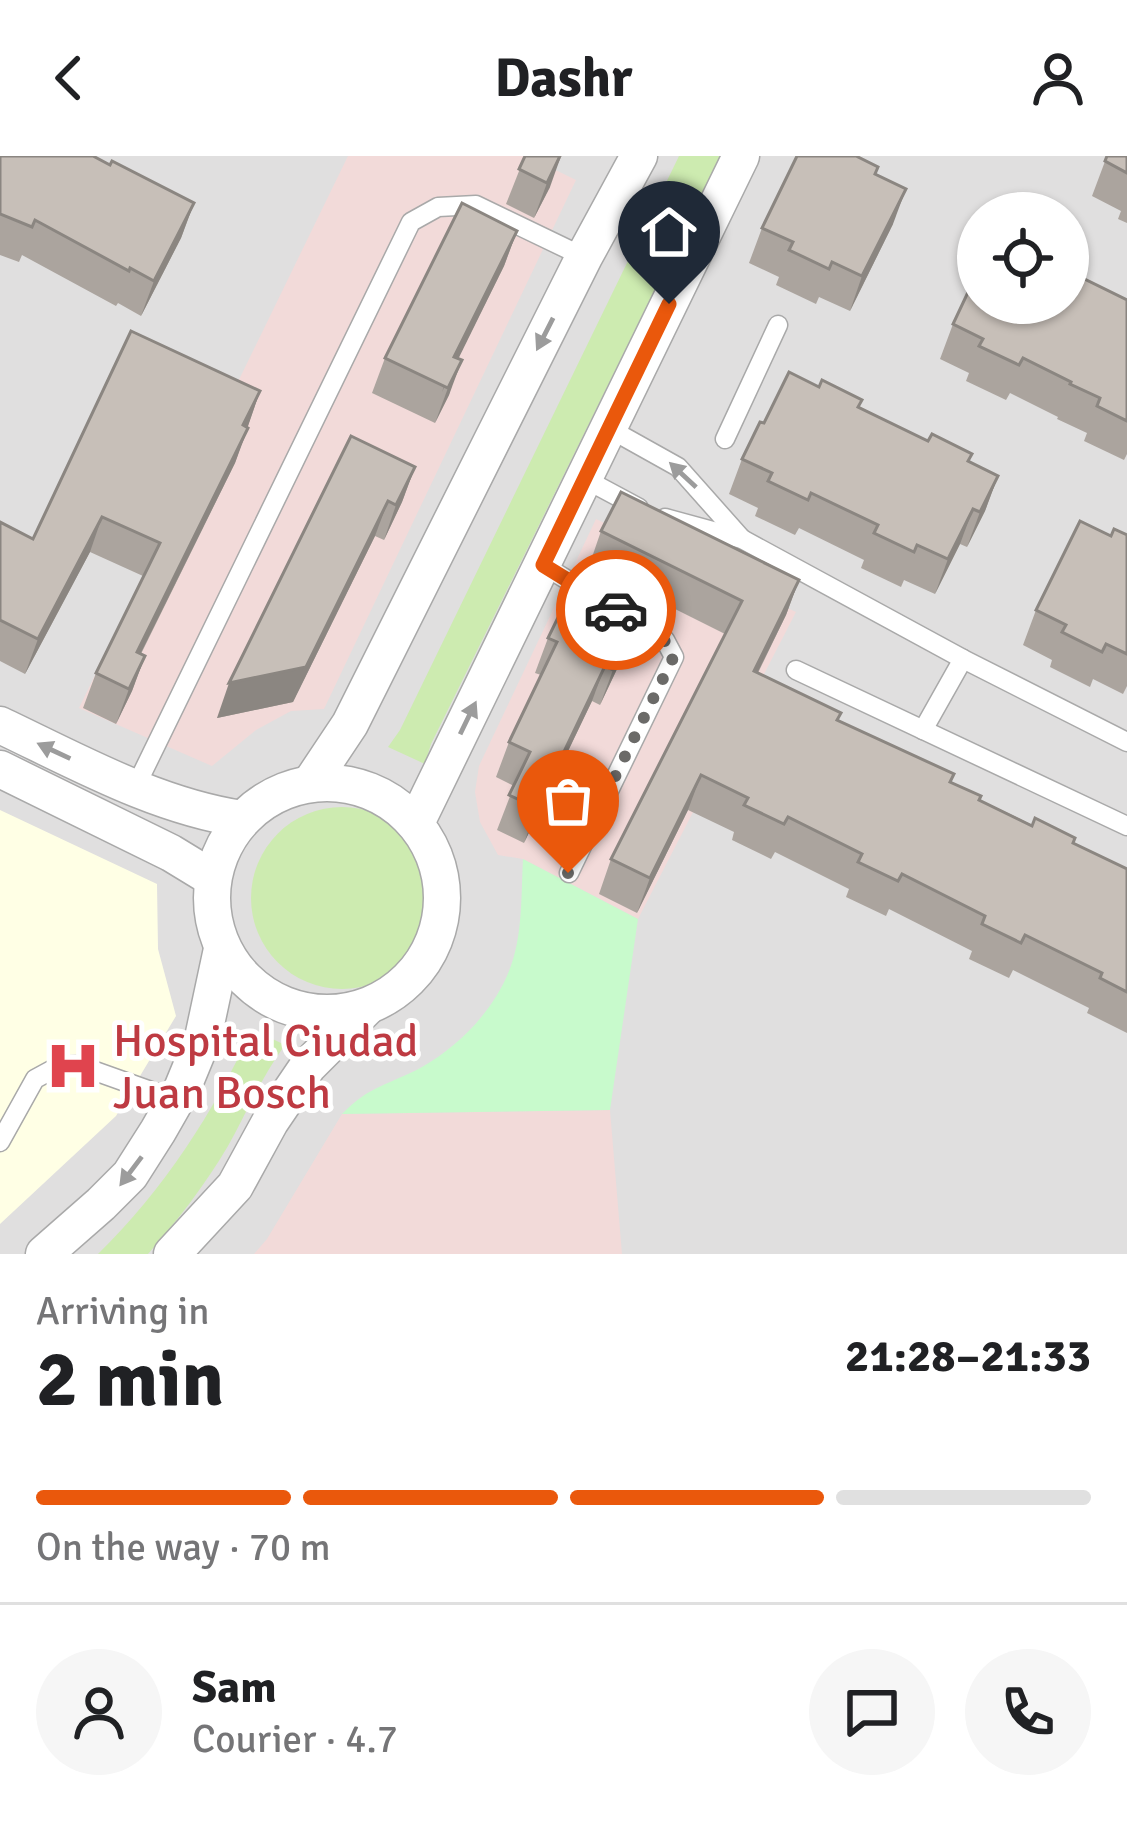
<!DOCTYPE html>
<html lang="en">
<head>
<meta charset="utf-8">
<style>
  body { margin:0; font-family:Signika,sans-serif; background:#f6f6f6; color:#202124; height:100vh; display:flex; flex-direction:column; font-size:45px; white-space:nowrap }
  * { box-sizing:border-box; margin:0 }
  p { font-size:39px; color:#757577 }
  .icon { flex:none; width:66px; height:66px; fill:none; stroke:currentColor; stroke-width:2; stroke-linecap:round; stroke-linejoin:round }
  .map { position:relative; height:1098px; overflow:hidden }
  .sheet { display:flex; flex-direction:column; background:#fff; flex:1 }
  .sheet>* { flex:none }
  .tools { position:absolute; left:957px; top:36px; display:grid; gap:24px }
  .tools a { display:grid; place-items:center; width:132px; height:132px; border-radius:50%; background:#fff; box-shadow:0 3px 9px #0004; font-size:60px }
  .pin { position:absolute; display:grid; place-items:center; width:102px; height:102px; color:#fff; margin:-123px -51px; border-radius:50% 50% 50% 0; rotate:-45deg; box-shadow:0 0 12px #0007 }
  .pin .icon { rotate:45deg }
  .courier { position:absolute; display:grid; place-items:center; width:120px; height:120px; margin:-60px; border:9px solid #ea580c; border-radius:50%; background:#fff; color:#222; box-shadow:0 3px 15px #0007 }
  .summary em { font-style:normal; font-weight:800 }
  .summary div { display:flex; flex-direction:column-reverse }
  .summary { display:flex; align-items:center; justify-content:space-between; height:204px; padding:0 36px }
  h1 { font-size:78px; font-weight:800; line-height:90px }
  .bar { display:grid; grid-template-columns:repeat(4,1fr); gap:18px 12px; align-content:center; height:144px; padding:0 36px }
  .bar i { height:15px; border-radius:9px; background:#e0e0e0 }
  .bar .current { background:#ea580c }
  .bar p { grid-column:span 4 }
  .line { display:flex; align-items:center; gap:30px; padding:0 36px; border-top:3px solid #e0e0e0 }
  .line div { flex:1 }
  .round { display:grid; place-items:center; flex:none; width:126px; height:126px; border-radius:63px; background:#f6f6f6 }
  header { display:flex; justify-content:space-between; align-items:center; height:156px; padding:0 36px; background:#fff; font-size:54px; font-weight:800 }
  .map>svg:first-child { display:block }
  .residential { fill:#e0dfdf; fill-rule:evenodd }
  .commercial { fill:#f2dad9 }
  .education { fill:#ffffe5 }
  .grass { fill:#cdebb0 }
  .park { fill:#c8facc }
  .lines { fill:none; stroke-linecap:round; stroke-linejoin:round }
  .lane-casing { stroke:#a9a9a9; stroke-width:21 }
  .street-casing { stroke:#a9a9a9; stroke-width:39 }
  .lane { stroke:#fff; stroke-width:18 }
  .street { stroke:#fff; stroke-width:36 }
  .wall { fill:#aba49e }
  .shaded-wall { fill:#8b8681 }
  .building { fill:#c7bfb8; stroke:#8b8681; stroke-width:3 }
  .oneway { fill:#9c9c9c }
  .done { stroke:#6b6a68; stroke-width:12; stroke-dasharray:0 21.6 }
  .route { stroke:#ea580c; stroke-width:15 }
  .labels { text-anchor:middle; stroke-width:10; stroke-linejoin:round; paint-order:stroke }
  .health-label { font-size:45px; fill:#be3a42; stroke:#fff; text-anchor:start }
</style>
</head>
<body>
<header><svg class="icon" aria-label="back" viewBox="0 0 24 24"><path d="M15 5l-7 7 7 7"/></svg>Dashr<svg class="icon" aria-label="person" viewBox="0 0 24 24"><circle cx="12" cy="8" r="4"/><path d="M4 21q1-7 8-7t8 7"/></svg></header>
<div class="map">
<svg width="1127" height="1098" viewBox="0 0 1127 1098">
  <rect width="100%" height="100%" fill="#f2efe9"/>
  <path class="residential" d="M0 0H1127V1098H0ZM978 57H1068V147H978Z"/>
  <g class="commercial">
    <path d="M348 0H527L576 24 324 553 291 555 256 574 212 610 79 552Z"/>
    <path d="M596 363 796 456 638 763 523 703 498 699 480 666 475 636 479 610Z"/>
    <path d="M610 954 622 1098H254L267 1083 342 958Z"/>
  </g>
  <path class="education" d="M0 654 157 728 158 793 176 860 116 960 0 1068Z"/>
  <g class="grass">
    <path d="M679 0H721L431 588 425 608 388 591 400 574Z"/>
    <circle cx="342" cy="742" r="91"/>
    <path d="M252 873 285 889C262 920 247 956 228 990 205 1029 178 1064 148 1098H98C164 1033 213 958 252 873Z"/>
  </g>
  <path class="park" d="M523 703 638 763 610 954 342 958C370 929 389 929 422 911 459 890 493 855 509 815 523 781 521 739 523 703Z"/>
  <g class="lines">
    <defs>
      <g id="lane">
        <path d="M610 273 678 311 742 383"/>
        <path d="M725 283 778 169"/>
        <path d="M585 323 639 352"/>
        <path d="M665 362 742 383 963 503 1127 586"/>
        <path d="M543 409 665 484 674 501 569 717"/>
        <path d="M796 514 1127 670"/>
        <path d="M923 574 963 503"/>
        <path d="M135 632 411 66 438 51 476 49 584 101"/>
        <path d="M0 986 35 923 59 910 78 909 176 944"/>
      </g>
      <g id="street">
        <path d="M0 569C78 606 156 650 242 663"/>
        <path d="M0 613 171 697 212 722"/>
        <circle cx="327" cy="742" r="115"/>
        <path d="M310 628 350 568 584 101 639 0"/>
        <path d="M416 667 741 0"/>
        <path d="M44 1098 101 1048 130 1019 158 975 182 933 203 882 222 793"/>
        <path d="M172 1098 235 1030 270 966 308 910 366 852"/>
      </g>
    </defs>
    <use href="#lane" class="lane-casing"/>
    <use href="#street" class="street-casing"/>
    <use href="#lane" class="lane"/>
    <use href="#street" class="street"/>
  </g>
  <g class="wall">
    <path d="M0 0 194 47 181 82 141 160 118 147 116 150 22 99 19 106 0 99Z"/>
    <path d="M525 0 550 31 534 62 506 48Z"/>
    <path d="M1107 0H1127V67L1118 63 1121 55 1092 40Z"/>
    <path d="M876 18 893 68 850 155 819 141 816 148 776 129 779 121 749 107 762 72Z"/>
    <path d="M517 75 504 110 458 202 449 239 435 267 372 237 385 202Z"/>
    <path d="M1127 144V298L1124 304 1084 285 1087 277 1057 263 1058 261 1010 237 1006 244 966 225 969 217 940 203 953 168Z"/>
    <path d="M260 235 235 307 141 498 145 500 132 535 116 568 83 552 96 517 143 420 90 396 25 518 0 505V366L33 383Z"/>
    <path d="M860 251 998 320 985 355 967 391 960 388 935 438 904 424 901 431 861 412 864 404 799 372 795 379 755 360 758 352 729 338 742 303 764 267Z"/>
    <path d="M415 311 402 346 384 384 375 380 293 546 217 562Z"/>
    <path d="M601 375 799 424 786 459 758 517 841 557 838 565 951 626 980 644 1127 713V877L1087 857 1089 852 1013 814 1009 822 969 803 972 795 889 753 886 760 846 741 849 733 775 696 771 703 732 684 734 676 688 654 637 757 599 738 611 703 725 478 589 410Z"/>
    <path d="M1127 379V530L1123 538 1093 523 1090 531 1050 511 1052 504 1023 489 1036 454 1111 380Z"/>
    <path d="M548 482 617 513 600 549 592 545 524 687 497 674 514 630 496 621 509 586 541 519 535 517Z"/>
  </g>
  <g class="shaded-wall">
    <path d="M561 0 550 31 534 62 547 27Z"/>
    <path d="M906 33 893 68 850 155 862 120Z"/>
    <path d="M194 47 181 82 141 160 154 125Z"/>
    <path d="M517 75 504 110 442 236 454 201Z"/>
    <path d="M462 204 449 239 435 267 448 232Z"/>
    <path d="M260 235 248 270 231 304 243 269Z"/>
    <path d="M248 272 235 307 124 531 137 496Z"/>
    <path d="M415 311 402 346 384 384 396 349Z"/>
    <path d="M998 320 985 355 967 391 980 356Z"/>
    <path d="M388 345 375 380 293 546 217 562 229 527Z"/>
    <path d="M973 353 960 388 935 438 948 403Z"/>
    <path d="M102 361 90 396 25 518 38 483Z"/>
    <path d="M799 424 786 459 741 550 754 515Z"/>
    <path d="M630 478 617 513 600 549 613 514Z"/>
    <path d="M145 500 132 535 116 568 129 533Z"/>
    <path d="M605 510 592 545 524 687 537 652Z"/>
    <path d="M701 619 688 654 637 757 650 722Z"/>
  </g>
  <g class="building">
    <path d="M0 0H93L110 9 112 5 194 47 154 125 130 112 129 115 35 64 32 71 0 58Z"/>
    <path d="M525 0H560L547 27 519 13Z"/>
    <path d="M797 0H856L878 11 875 18 906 33 862 120 832 106 829 113 789 94 793 86 762 72Z"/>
    <path d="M1107 0H1127V17L1105 5Z"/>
    <path d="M462 47 517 75 454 201 462 204 448 232 385 202Z"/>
    <path d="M978 115V147H1068V115L1127 144V265L1097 250 1100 242 1070 228 1071 226 1023 202 1019 209 979 190 983 183 953 168Z"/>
    <path d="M131 175 260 235 243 269 248 272 137 496 145 500 129 533 96 517 160 387 102 361 38 483 0 464V366L33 383Z"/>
    <path d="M789 216 819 231 822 224 862 244 858 251 928 285 932 278 972 298 968 305 998 320 980 356 973 353 948 403 917 389 914 396 874 377 878 369 811 337 808 344 768 325 772 317 742 303 760 266 764 267Z"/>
    <path d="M351 280 415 311 396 349 388 345 306 511 229 527Z"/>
    <path d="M621 336 799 424 754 515 841 557 837 564 954 618 950 626 981 640 979 644 1032 670 1035 662 1075 682 1073 687 1127 713V836L1100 822 1102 817 1025 779 1021 787 982 768 985 760 902 718 898 725 858 706 862 698 788 661 784 668 744 649 748 642 701 619 650 722 611 703 742 445 601 375Z"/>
    <path d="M1080 365 1111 380 1114 373 1127 379V498L1106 488 1102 496 1062 476 1066 469 1036 454Z"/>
    <path d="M565 447 630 478 613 514 605 510 537 652 509 639 530 596 509 586 557 486 548 482Z"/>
  </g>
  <defs><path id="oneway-solid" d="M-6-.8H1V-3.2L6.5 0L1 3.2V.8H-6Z" transform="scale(3)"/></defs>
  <g class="oneway">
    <use href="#oneway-solid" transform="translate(545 178) rotate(117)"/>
    <use href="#oneway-solid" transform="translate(683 319) rotate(-137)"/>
    <use href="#oneway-solid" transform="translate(468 562) rotate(-64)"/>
    <use href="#oneway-solid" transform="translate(54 595) rotate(-155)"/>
    <use href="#oneway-solid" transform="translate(131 1015) rotate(127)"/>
  </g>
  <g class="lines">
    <path class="done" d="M568 717 674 500 664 484 616 454"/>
    <path class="route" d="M616 454 543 409 669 148"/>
  </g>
  <defs>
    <symbol id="hospital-bare" viewBox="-9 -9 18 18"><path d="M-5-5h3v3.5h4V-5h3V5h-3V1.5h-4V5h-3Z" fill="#e0444e" stroke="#fff" stroke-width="2.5" paint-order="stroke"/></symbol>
  </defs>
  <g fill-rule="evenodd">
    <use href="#hospital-bare" x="35" y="872" width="76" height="76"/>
  </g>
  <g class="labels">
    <g class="health-label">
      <text x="113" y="900">Hospital Ciudad<tspan x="113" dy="52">Juan Bosch</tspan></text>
    </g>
  </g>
</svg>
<div class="tools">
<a><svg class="icon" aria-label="locate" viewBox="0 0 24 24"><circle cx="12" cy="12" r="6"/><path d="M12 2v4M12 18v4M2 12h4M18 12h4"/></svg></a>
</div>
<div class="pin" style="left:568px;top:717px;background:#ea580c"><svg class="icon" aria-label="bag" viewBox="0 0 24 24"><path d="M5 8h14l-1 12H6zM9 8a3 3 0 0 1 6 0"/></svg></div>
<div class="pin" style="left:669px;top:148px;background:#1f2937"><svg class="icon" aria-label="home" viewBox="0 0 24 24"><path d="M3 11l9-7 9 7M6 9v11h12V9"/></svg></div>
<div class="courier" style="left:616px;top:454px"><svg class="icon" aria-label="car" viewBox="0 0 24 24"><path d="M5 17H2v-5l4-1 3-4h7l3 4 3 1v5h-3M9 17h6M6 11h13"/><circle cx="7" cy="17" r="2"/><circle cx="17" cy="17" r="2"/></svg></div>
</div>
<section class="sheet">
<div class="summary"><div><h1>2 min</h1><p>Arriving in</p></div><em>21:28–21:33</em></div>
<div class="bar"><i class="current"></i><i class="current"></i><i class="current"></i><i></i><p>On the way · 70 m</p></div>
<div class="line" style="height:216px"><a class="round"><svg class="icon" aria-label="person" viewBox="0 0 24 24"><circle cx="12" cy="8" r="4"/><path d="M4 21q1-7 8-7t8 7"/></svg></a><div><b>Sam</b><p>Courier · 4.7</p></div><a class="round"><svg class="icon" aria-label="chat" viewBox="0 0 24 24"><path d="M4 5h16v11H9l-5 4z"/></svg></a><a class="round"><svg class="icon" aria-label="phone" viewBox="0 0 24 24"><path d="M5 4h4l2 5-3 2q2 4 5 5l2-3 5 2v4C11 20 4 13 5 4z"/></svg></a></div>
</section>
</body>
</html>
